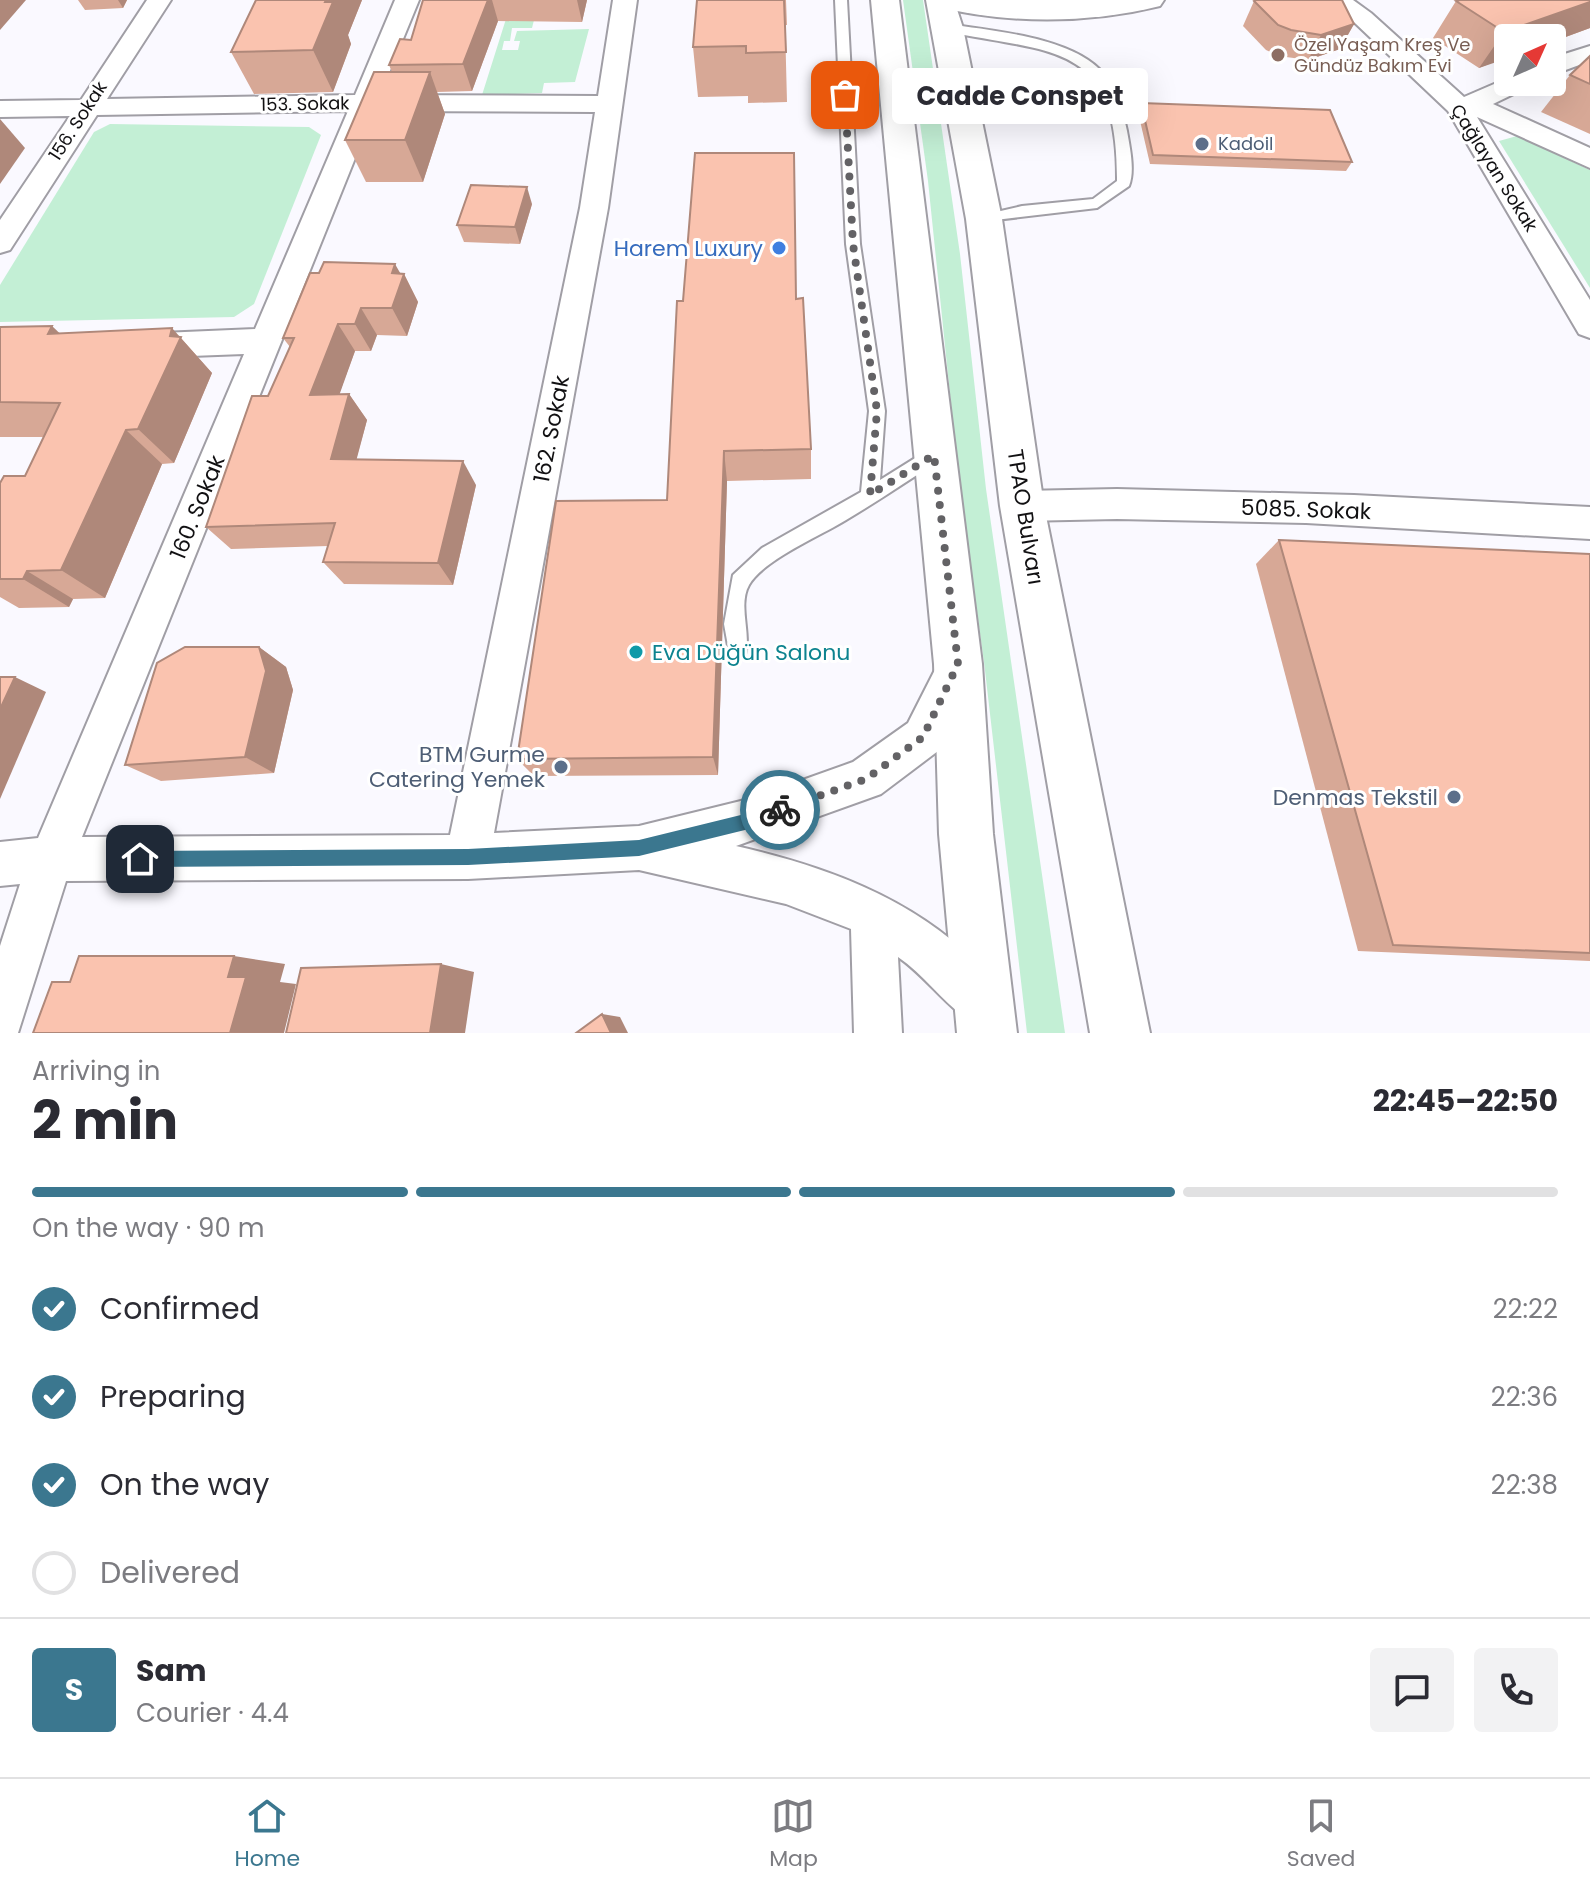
<!DOCTYPE html>
<html lang="en">
<head>
<meta charset="utf-8">
<style>
  body { margin:0; font-family:Poppins,sans-serif; background:#f2f2f3; color:#2b2b33; height:100vh; display:flex; flex-direction:column; font-size:30px; white-space:nowrap }
  * { box-sizing:border-box; margin:0 }
  p { font-size:26px; color:#7c7c81 }
  .icon { flex:none; width:44px; height:44px; fill:none; stroke:currentColor; stroke-width:2; stroke-linecap:round; stroke-linejoin:round }
  .map { position:relative; height:1033px; overflow:hidden }
  .drawer { display:flex; flex-direction:column; background:#fff; flex:1 }
  .drawer>* { flex:none }
  .needle { width:52px; rotate:45deg }
  .buttons { position:absolute; left:1494px; top:24px; display:grid; gap:16px }
  .buttons a { display:grid; place-items:center; width:72px; height:72px; border-radius:8px; background:#fff; box-shadow:0 8px 32px #0002; font-size:40px }
  .pin { position:absolute; display:grid; place-items:center; width:68px; height:68px; color:#fff; margin:-34px; border-radius:16px; box-shadow:0 4px 12px #0006 }
  .courier { position:absolute; display:grid; place-items:center; width:80px; height:80px; margin:-40px; border:6px solid #3b778f; border-radius:50%; background:#fff; color:#222; box-shadow:0 2px 10px #0007 }
  .bubble { position:absolute; height:56px; border-radius:8px; background:#fff; box-shadow:0 8px 32px #0002; font-size:26px; font-weight:700; line-height:56px; text-align:center }
  .headline em { font-style:normal; font-weight:700 }
  .headline div { display:flex; flex-direction:column-reverse }
  .headline { display:flex; align-items:center; justify-content:space-between; height:136px; padding:0 32px }
  h1 { font-size:52px; font-weight:700; line-height:60px }
  .bar { display:grid; grid-template-columns:repeat(4,1fr); gap:12px 8px; align-content:center; height:96px; padding:0 32px }
  .bar i { height:10px; border-radius:6px; background:#e1e1e2 }
  .bar .current { background:#3b778f }
  .bar p { grid-column:span 4 }
  .line { display:flex; align-items:center; gap:20px; padding:0 32px; border-top:2px solid #e1e1e2 }
  .line div { flex:1 }
  .round { display:grid; place-items:center; flex:none; width:84px; height:84px; border-radius:8px; background:#f2f2f3 }
  ol { padding:0 32px; list-style:none }
  li { display:flex; align-items:center; gap:24px; height:88px }
  li p { margin-inline-start:auto }
  li .icon { padding:8px; border-radius:50%; background:#3b778f; color:#fff; stroke-width:4 }
  li:last-child { color:#7c7c81 }
  li i { width:44px; height:44px; border:4px solid #e1e1e2; border-radius:50% }
  .dock { display:flex; justify-content:space-around; align-items:center; height:112px; border-top:2px solid #e1e1e2; background:#fff; font-size:22px; color:#7c7c81 }
  .dock a { display:grid; justify-items:center; gap:4px }
  .dock .current { color:#3b778f }
  .map>svg:first-child { display:block }
  .green { fill:#c3efd5 }
  .lines { fill:none; stroke-linecap:round; stroke-linejoin:round }
  .service-casing { stroke:#a09ea5; stroke-width:4 }
  .minor-casing { stroke:#a09ea5; stroke-width:4 }
  .tertiary-casing { stroke:#a09ea5; stroke-width:4 }
  .trunk-casing { stroke:#a09ea5; stroke-width:4 }
  .service { fill:#fff; fill-rule:evenodd }
  .minor { fill:#fff; fill-rule:evenodd }
  .tertiary { fill:#fff; fill-rule:evenodd }
  .trunk { fill:#fff; fill-rule:evenodd }
  .wall { fill:#d7a896 }
  .shaded-wall { fill:#af887a }
  .building { fill:#fac3af; stroke:#af887a; stroke-width:2 }
  .route { fill:#3b778f }
  .done { stroke:#636265; stroke-width:8; stroke-dasharray:0 14.4 }
  .education-dot { fill:#8d6e63; stroke:#fff; stroke-width:3 }
  .service-dot { fill:#5c6f8a; stroke:#fff; stroke-width:3 }
  .shop-dot { fill:#3f7fe0; stroke:#fff; stroke-width:3 }
  .culture-dot { fill:#0f9aa8; stroke:#fff; stroke-width:3 }
  .labels { text-anchor:middle; stroke-width:6; stroke-linejoin:round; paint-order:stroke }
  .far-education-label { font-size:18px; fill:#785e54; stroke:#fff; text-anchor:start }
  .far-street-label { font-size:18px; fill:#111012; stroke:#fff }
  .far-service-label { font-size:18px; fill:#4e5e75; stroke:#fff; text-anchor:start }
  .shop-label { font-size:22px; fill:#366cbe; stroke:#fff; text-anchor:end }
  .street-label { font-size:22px; fill:#111012; stroke:#fff }
  .culture-label { font-size:22px; fill:#0d838f; stroke:#fff; text-anchor:start }
  .service-label { font-size:22px; fill:#4e5e75; stroke:#fff; text-anchor:end }
</style>
</head>
<body>
<div class="map">
<svg width="1590" height="1033" viewBox="0 0 1590 1033">
  <rect width="100%" height="100%" fill="#faf9ff"/>
  <g class="green">
    <path d="M512 0H539L532 28H512L510 41H504L502 50H518L520 41H514L517 31 589 29 575 82 544 83 542 93 482 95Z"/>
    <path d="M903 0H923L960 254 986 489 1065 1033H1027L984 662 960 491 928 181Z"/>
    <path d="M110 124 309 127 321 135 254 304 234 317 0 322V285L94 132Z"/>
    <path d="M1517 136 1590 170V288L1499 141Z"/>
  </g>
  <g class="lines">
    <defs>
      <g id="service">
        <path d="M835 0H847L860 244 885 411 880 480 928 450H940L943 455 940 460C909 480 878 501 846 520 822 535 763 560 749 585 737 606 753 637 744 657L737 660 730 657 724 624 733 575 762 548 861 492 869 411 846 244Z"/>
        <path d="M948 24C993 31 1074 37 1104 74 1117 90 1123 112 1127 131 1130 148 1135 171 1129 186L1097 208 979 222V216L1022 206 1093 199 1117 181C1118 40 1053 54 944 31L942 28Z"/>
      </g>
      <g id="minor">
        <path d="M147 0H171L107 99 355 95 395 0H419L380 95 598 96 613 0H637L608 208 494 833 639 826 749 799 853 762 908 723 942 656 956 650 970 656 976 669 938 751 881 794 736 846C824 866 910 897 975 961 989 975 1000 986 1008 1004L1001 1021 984 1028C950 1014 929 978 898 957L902 1033H854L851 929 786 904 639 870 468 879 66 881 18 1033H0V946L20 884 0 886V842L38 838 244 354 138 358 127 355 122 346 127 337 138 334 255 329 348 111 97 115 10 250 0 253V220L70 116 0 117V101L81 100ZM374 111 595 112 580 208 450 835 82 837Z"/>
        <path d="M1325 0H1353L1371 13 1464 97 1508 78V82H1532L1528 87 1493 104 1590 148V168L1477 117 1590 300V338L1579 334 1448 111 1355 23Z"/>
        <path d="M1590 46V61L1552 75V58Z"/>
        <path d="M1117 489 1354 495 1590 507V539L1306 523 1117 519 1022 521 1009 517 1004 506 1009 495 1022 491Z"/>
      </g>
      <path id="tertiary" d="M930 0H1164L1160 6C1087 24 1007 24 934 6Z"/>
      <g id="trunk">
        <path d="M871 0H899L982 664 993 834 1017 1033H957L939 834 934 664Z"/>
        <path d="M926 0H954L963 28 1002 219 1044 506 1150 1033H1090L1000 506 966 219Z"/>
      </g>
    </defs>
    <use href="#service" class="service-casing"/>
    <use href="#minor" class="minor-casing"/>
    <use href="#tertiary" class="tertiary-casing"/>
    <use href="#trunk" class="trunk-casing"/>
    <use href="#service" class="service"/>
    <use href="#minor" class="minor"/>
    <use href="#tertiary" class="tertiary"/>
    <use href="#trunk" class="trunk"/>
  </g>
  <g class="wall">
    <path d="M78 0H127L123 8 85 10Z"/>
    <path d="M256 0H362L348 35 351 44 333 92 254 94 231 52Z"/>
    <path d="M423 0H587L582 22 498 21 472 91 437 92 445 114 423 182H366L345 140 392 72 389 65 411 40Z"/>
    <path d="M697 0H786L787 25H785L787 102 748 103V96L698 97 693 47Z"/>
    <path d="M1590 0V28L1552 42V38L1479 68 1433 38 1456 1Z"/>
    <path d="M1254 1 1354 24 1340 49 1308 60 1279 56 1266 50 1243 26Z"/>
    <path d="M1590 56V134L1541 112 1570 75Z"/>
    <path d="M1141 103 1352 162 1346 171 1150 164 1138 112Z"/>
    <path d="M532 204 520 244 464 242 457 225Z"/>
    <path d="M400 274H404L418 302 407 336 377 335 371 351H355L339 394H349L367 420 356 460 476 485 453 585 344 584 323 562 328 546 231 549 206 527 268 396 290 347 283 338Z"/>
    <path d="M796 299 811 449V479L727 481 718 775 534 776 517 759 667 500Z"/>
    <path d="M0 327 60 333 180 337 212 373 174 463 162 464 105 598 73 599 69 607 19 608 0 597V483L25 476 43 437H0Z"/>
    <path d="M1279 540 1590 554V961L1358 951 1256 564Z"/>
    <path d="M259 647 286 667 293 690 274 773 161 781 125 765Z"/>
  </g>
  <g class="shaded-wall">
    <path d="M0 0H26L0 30Z"/>
    <path d="M118 0H127L123 8Z"/>
    <path d="M326 0H362L348 35 351 44 333 92 313 50Z"/>
    <path d="M488 0H492L498 21 472 91 463 64Z"/>
    <path d="M577 0H587L582 22Z"/>
    <path d="M1590 2V28L1552 42V38H1508V58L1479 68 1504 32Z"/>
    <path d="M1354 24 1340 49 1308 60 1321 35Z"/>
    <path d="M430 72 445 114 423 182 405 140Z"/>
    <path d="M0 119 25 148 0 184Z"/>
    <path d="M527 187 532 204 520 244 515 227Z"/>
    <path d="M395 264 403 278 404 274 418 302 407 336 392 308V273Z"/>
    <path d="M361 308 377 335 371 351 355 324Z"/>
    <path d="M338 324 355 351 330 421 310 395Z"/>
    <path d="M52 326 90 362 48 334Z"/>
    <path d="M172 328 212 373 174 463 138 429 170 336Z"/>
    <path d="M349 394 367 420 350 484 331 459Z"/>
    <path d="M126 430 162 464 105 598 61 570Z"/>
    <path d="M724 451 727 481 718 775 713 757Z"/>
    <path d="M463 461 476 485 453 585 438 563Z"/>
    <path d="M27 571 73 599 69 607 23 579Z"/>
    <path d="M259 647 286 667 293 690 274 773 245 757Z"/>
    <path d="M15 677 46 692 0 799V709Z"/>
    <path d="M234 956 285 964 280 982 296 984 284 1033H230L228 977Z"/>
    <path d="M441 964 474 972 465 1033H430Z"/>
    <path d="M602 1014 620 1017 628 1033H611Z"/>
  </g>
  <g class="building">
    <path d="M256 0H326L325 2H333L313 50 231 52Z"/>
    <path d="M423 0H488L463 64 389 65 400 39 411 40Z"/>
    <path d="M697 0H784L786 52 746 53V46L693 47Z"/>
    <path d="M1256 0H1342L1354 24 1321 35 1291 30 1278 25 1254 1Z"/>
    <path d="M1460 0H1590V2L1504 32 1456 1Z"/>
    <path d="M1590 56V84L1570 75Z"/>
    <path d="M374 72H430L405 140H345Z"/>
    <path d="M1141 103 1330 110 1352 162 1153 155Z"/>
    <path d="M695 153H794L796 299 803 298 811 449 724 451 713 757 517 759 556 501 667 500 677 301H683Z"/>
    <path d="M471 185 527 187 515 227 457 225Z"/>
    <path d="M324 262 395 264 392 273 404 274 392 308H361L355 324H338L310 395 349 394 331 459 463 461 438 563 323 562 335 523 206 527 252 396H268L294 338H283L310 273H319Z"/>
    <path d="M52 326 48 334 172 328 170 336 181 337 138 429 126 430 61 570 27 571 23 579H0V483L4 476H25L60 403 0 402V327Z"/>
    <path d="M1279 540 1590 554V953L1393 945Z"/>
    <path d="M185 647H259L266 671 245 757 125 765 157 663Z"/>
    <path d="M0 677H15L0 709Z"/>
    <path d="M79 956H234L228 977H246L230 1033H33L52 982H70Z"/>
    <path d="M441 964 430 1033H286L301 968Z"/>
    <path d="M602 1014 611 1033H576Z"/>
  </g>
  <path class="route" d="M780 802 788 810 785 816 749 829 639 856 468 865 140 867 132 859 140 851 468 849 639 840 749 813Z"/>
  <g class="lines">
    <path class="done" d="M780 810 866 779 923 737 958 664 934 455 870 495 877 411 853 244 845 95"/>
  </g>
  <circle class="education-dot" cx="1278" cy="55" r="8"/>
  <g class="service-dot">
    <circle cx="1202" cy="144" r="8"/>
    <circle cx="561" cy="767" r="8"/>
    <circle cx="1454" cy="797" r="8"/>
  </g>
  <circle class="shop-dot" cx="779" cy="248" r="8"/>
  <circle class="culture-dot" cx="636" cy="652" r="8"/>
  <g class="labels">
    <g class="far-education-label">
      <text x="1294" y="51">Özel Yaşam Kreş Ve<tspan x="1294" dy="21">Gündüz Bakım Evi</tspan></text>
    </g>
    <g class="far-street-label">
      <text transform="translate(305 104) rotate(-1)" y="6">153. Sokak</text>
      <text transform="translate(78 121) rotate(-57)" y="6">156. Sokak</text>
      <text transform="translate(1494 168) rotate(58)" y="6">Çağlayan Sokak</text>
    </g>
    <g class="far-service-label">
      <text x="1218" y="150">Kadoil</text>
    </g>
    <g class="shop-label">
      <text x="763" y="256">Harem Luxury</text>
    </g>
    <g class="street-label">
      <text transform="translate(551 429) rotate(-79)" y="8">162. Sokak</text>
      <text transform="translate(197 507) rotate(-68)" y="8">160. Sokak</text>
      <text transform="translate(1306 509) rotate(2)" y="8">5085. Sokak</text>
      <text transform="translate(1026 517) rotate(81)" y="8">TPAO Bulvarı</text>
    </g>
    <g class="culture-label">
      <text x="652" y="660">Eva Düğün Salonu</text>
    </g>
    <g class="service-label">
      <text x="545" y="762">BTM Gurme<tspan x="545" dy="25">Catering Yemek</tspan></text>
      <text x="1438" y="805">Denmas Tekstil</text>
    </g>
  </g>
</svg>
<div class="buttons">
<a><svg class="needle" viewBox="-14 -14 28 28"><path d="M0-13l5 13h-10z" fill="#e53935"/><path d="M0 13l5-13h-10z" fill="#7c7c81"/></svg></a>
</div>
<div class="pin" style="left:845px;top:95px;background:#ea580c"><svg class="icon" aria-label="bag" viewBox="0 0 24 24"><path d="M5 8h14l-1 12H6zM9 8a3 3 0 0 1 6 0"/></svg></div>
<div class="pin" style="left:140px;top:859px;background:#1f2937"><svg class="icon" aria-label="home" viewBox="0 0 24 24"><path d="M3 11l9-7 9 7M6 9v11h12V9"/></svg></div>
<div class="courier" style="left:780px;top:810px"><svg class="icon" aria-label="bike" viewBox="0 0 24 24"><circle cx="6" cy="16" r="4"/><circle cx="18" cy="16" r="4"/><path d="M6 16l4-8h5l3 8M10 8l3 8H6M13 5h3"/></svg></div>
<div class="bubble" style="left:892px;top:68px;width:256px">Cadde Conspet</div>
</div>
<section class="drawer">
<div class="headline"><div><h1>2 min</h1><p>Arriving in</p></div><em>22:45–22:50</em></div>
<div class="bar"><i class="current"></i><i class="current"></i><i class="current"></i><i></i><p>On the way · 90 m</p></div>
<ol>
<li><svg class="icon" aria-label="check" viewBox="0 0 24 24"><path d="M5 12l5 5 9-10"/></svg>Confirmed<p>22:22</p></li>
<li><svg class="icon" aria-label="check" viewBox="0 0 24 24"><path d="M5 12l5 5 9-10"/></svg>Preparing<p>22:36</p></li>
<li><svg class="icon" aria-label="check" viewBox="0 0 24 24"><path d="M5 12l5 5 9-10"/></svg>On the way<p>22:38</p></li>
<li><i></i>Delivered</li>
</ol>
<div class="line" style="height:144px"><b class="round" style="background:#3b778f;color:#fff">S</b><div><b>Sam</b><p>Courier · 4.4</p></div><a class="round"><svg class="icon" aria-label="chat" viewBox="0 0 24 24"><path d="M4 5h16v11H9l-5 4z"/></svg></a><a class="round"><svg class="icon" aria-label="phone" viewBox="0 0 24 24"><path d="M5 4h4l2 5-3 2q2 4 5 5l2-3 5 2v4C11 20 4 13 5 4z"/></svg></a></div>
</section>
<nav class="dock">
<a class="current"><svg class="icon" aria-label="home" viewBox="0 0 24 24"><path d="M3 11l9-7 9 7M6 9v11h12V9"/></svg>Home</a>
<a><svg class="icon" aria-label="map" viewBox="0 0 24 24"><path d="M3 6l6-2 6 2 6-2v14l-6 2-6-2-6 2zM9 4v14M15 6v14"/></svg>Map</a>
<a><svg class="icon" aria-label="saved" viewBox="0 0 24 24"><path d="M7 4h10v16l-5-4-5 4z"/></svg>Saved</a>
</nav>
</body>
</html>
